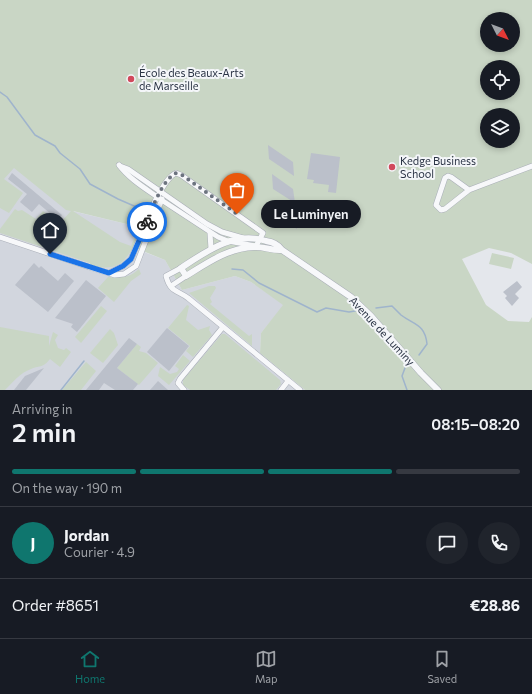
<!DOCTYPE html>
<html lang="en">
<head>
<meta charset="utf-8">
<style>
  body { margin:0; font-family:Commissioner,sans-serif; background:#20242c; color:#f1f3f6; height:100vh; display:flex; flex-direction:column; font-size:15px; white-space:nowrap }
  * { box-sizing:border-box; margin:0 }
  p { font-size:13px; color:#9ea1a6 }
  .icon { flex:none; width:22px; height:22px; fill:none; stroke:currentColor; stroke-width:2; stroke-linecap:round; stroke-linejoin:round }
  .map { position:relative; height:390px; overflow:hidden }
  .drawer { display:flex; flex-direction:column; background:#171b24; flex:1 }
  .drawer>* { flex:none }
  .needle { width:26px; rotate:132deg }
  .fabs { position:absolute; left:480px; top:12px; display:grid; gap:8px }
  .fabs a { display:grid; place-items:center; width:40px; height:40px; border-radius:50%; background:#171b24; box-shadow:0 2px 6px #0003; font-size:20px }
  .pin { position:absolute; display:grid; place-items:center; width:34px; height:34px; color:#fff; margin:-41px -17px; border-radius:50% 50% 50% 0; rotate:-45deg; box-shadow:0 0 4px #0007 }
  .pin .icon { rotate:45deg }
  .courier { position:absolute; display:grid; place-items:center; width:40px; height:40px; margin:-20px; border:3px solid #1a73e8; border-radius:50%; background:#fff; color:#222; box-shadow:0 1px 5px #0007 }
  .bubble { position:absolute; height:28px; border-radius:14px; background:#171b24; box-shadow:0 2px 6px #0003; font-size:13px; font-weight:600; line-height:28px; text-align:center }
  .head em { font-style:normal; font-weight:600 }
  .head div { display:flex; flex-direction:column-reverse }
  .head { display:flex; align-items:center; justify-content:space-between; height:68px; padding:0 12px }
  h1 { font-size:26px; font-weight:600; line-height:30px }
  .bar { display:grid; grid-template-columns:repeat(4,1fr); gap:6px 4px; align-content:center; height:48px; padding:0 12px }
  .bar i { height:5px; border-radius:3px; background:#363941 }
  .bar .on { background:#0f766e }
  .bar p { grid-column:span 4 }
  .line { display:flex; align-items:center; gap:10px; padding:0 12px; border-top:1px solid #363941 }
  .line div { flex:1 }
  .round { display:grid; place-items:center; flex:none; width:42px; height:42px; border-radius:21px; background:#20242c }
  .tabs { display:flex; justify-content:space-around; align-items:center; height:56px; border-top:1px solid #363941; background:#171b24; font-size:11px; color:#9ea1a6 }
  .tabs a { display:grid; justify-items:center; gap:2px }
  .tabs .on { color:#0f766e }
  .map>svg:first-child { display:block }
  .built { fill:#d2d6de }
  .green { fill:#c9d6c5; fill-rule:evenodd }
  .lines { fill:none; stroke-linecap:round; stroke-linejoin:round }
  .stream { stroke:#9fb4cc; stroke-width:1.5 }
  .building { fill:#bbc0ca }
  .minor-casing { stroke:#a9aeb7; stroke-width:6 }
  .tertiary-casing { stroke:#a9aeb7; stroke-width:7 }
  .minor { stroke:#f7f8fa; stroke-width:5 }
  .tertiary { stroke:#f7f8fa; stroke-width:6 }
  .done { stroke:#6c737f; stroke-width:4; stroke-dasharray:0 7.2 }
  .route { stroke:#1a73e8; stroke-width:5 }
  .poi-dot { fill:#d1495b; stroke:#f4f6f9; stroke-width:1.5 }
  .labels { text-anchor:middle; stroke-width:4; stroke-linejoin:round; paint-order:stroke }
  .poi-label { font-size:11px; fill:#2b3445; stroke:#f4f6f9; text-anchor:start }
  .street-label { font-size:11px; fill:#2b3445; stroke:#f4f6f9 }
</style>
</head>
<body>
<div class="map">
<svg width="532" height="390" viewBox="0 0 532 390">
  <rect width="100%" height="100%" fill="#e4e7ec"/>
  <path class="built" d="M0 153 72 211 139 227 131 247 165 260 182 290 235 276 251 282 284 305 261 333 260 353 305 390H0Z"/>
  <g class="green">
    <path d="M0 0H532V264L511 253 489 248 462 259 486 305 508 321 529 322 532 317V390H305L260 353 261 333 283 305 251 282 235 276 182 290 165 260 133 247C123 267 111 271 90 265V263L0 233V229L15 209 18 211 22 210 36 219 43 211 59 224 71 211 66 210 14 168 4 179 23 193 9 213 0 208ZM487 19H513V45H487ZM487 67H513V93H487ZM487 115H513V141H487ZM73 211 139 227 131 246 120 242Z"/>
    <path d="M492 253 514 258 511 269 489 264Z"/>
    <path d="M139 269 141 274 131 281 114 302 98 288 108 277C121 278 129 278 139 269Z"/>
    <path d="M209 286H215L216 288 210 298 212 302 210 304 249 336 252 334V346L189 293Z"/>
    <path d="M187 305 189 306 186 320 198 330 210 326 209 330 212 335 193 357 186 351 190 346 168 328Z"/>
    <path d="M101 306 107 311 81 343 75 337Z"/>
    <path d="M0 327 49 336V346L53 332 58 335 55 340 58 348 64 350 66 348 71 352 60 367 50 359C43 368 41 365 31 369 20 373 13 382 5 390H0Z"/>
    <path d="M110 329 114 333 118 345 103 363 90 353Z"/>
    <path d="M222 334H225L280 380 281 384 276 390H190L183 385V380Z"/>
    <path d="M137 344 141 347 139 351 146 353 158 363 139 385 117 368Z"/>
    <path d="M183 355 190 361 169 385 158 376 160 367 170 374 177 372 179 369 175 366Z"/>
    <path d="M86 362 96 371 81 390H62Z"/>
  </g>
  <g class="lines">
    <g class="stream">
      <path d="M0 92 7 97 35 135 55 146 60 153 80 169 90 184 118 199 141 209"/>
      <path d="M232 269 243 270 259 283 317 312 326 308 349 312 355 311"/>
      <path d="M376 308 392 306C395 309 398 312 401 315 414 325 425 324 427 344L419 355"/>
      <path d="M405 368 402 376 407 390"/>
      <path d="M61 390 84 361"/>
    </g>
  </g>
  <g class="building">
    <path d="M268 145 293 162 294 176 269 159Z"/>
    <path d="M311 153 340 157 336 193 328 192 329 185 313 183 314 180 307 179Z"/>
    <path d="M12 173 62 215 58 220 39 204 32 212 20 202 27 194 8 179Z"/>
    <path d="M272 174 293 189 295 203 273 189Z"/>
    <path d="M275 201 296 215 297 229 276 215Z"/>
    <path d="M34 263 39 268 41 266 58 281 65 273 74 281 48 312 15 285Z"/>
    <path d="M86 280 106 296 77 332 71 327 73 324 55 318Z"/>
    <path d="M517 281 522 287 515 294 519 298 512 306 505 298 507 296 503 292Z"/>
    <path d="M167 328 189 346 169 371 147 352Z"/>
    <path d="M129 338 137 344 117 368 138 384 133 390H115L104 383 99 390H86Z"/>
    <path d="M44 368 26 390H14L25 376Z"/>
    <path d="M158 381 168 390H150Z"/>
  </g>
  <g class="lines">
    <defs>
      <g id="minor">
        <path d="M120 166 128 169 207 224 222 232 243 238"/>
        <path d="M469 190 451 177 448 176 445 178 436 205 441 210 445 209 469 190 532 166"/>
        <path d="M210 233 211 249"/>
        <path d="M0 237 89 267 115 275 124 274 136 266 162 199"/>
        <path d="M181 268 166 276C170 292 177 290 188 298L300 390"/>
        <path d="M109 273 123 266 131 259 155 201C160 192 167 177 176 173L181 175 263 233 256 246 228 241 218 237 163 201C148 190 130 180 119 165"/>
        <path d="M171 286 186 276"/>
        <path d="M184 390 178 383 180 379 223 327"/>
        <path d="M281 390 288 381"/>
      </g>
      <path id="tertiary" d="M282 250C272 251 263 246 254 247 228 248 207 263 186 276L181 268C207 251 234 231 266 241 273 242 278 244 282 250L351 297 371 316 421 373 438 390"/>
    </defs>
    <use href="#minor" class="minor-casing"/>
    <use href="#tertiary" class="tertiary-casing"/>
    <use href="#minor" class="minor"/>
    <use href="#tertiary" class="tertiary"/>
  </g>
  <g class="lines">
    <path class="done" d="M147 222C152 208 163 179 176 173L182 175 237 214"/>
    <path class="route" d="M50 254 109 273 123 266 131 259 147 222"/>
  </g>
  <g class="poi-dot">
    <circle cx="131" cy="79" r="4"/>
    <circle cx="392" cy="167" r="4"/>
  </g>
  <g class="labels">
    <g class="poi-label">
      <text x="139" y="77">École des Beaux-Arts<tspan x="139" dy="13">de Marseille</tspan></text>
      <text x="400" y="165">Kedge Business<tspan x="400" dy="13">School</tspan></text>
    </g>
    <g class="street-label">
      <text transform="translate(382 331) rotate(47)" y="4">Avenue de Luminy</text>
    </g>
  </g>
</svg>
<div class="fabs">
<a><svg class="needle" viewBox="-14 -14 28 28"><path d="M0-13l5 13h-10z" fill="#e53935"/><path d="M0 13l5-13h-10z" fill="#9ea1a6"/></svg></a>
<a><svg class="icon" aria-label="locate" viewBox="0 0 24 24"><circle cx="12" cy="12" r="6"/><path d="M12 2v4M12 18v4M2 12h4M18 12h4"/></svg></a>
<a><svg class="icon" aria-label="layers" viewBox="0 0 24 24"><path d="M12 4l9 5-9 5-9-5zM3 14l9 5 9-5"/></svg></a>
</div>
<div class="pin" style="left:237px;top:214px;background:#ea580c"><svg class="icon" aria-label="bag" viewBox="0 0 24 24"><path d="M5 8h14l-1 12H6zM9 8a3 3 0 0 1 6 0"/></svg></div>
<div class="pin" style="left:50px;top:254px;background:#1f2937"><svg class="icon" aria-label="home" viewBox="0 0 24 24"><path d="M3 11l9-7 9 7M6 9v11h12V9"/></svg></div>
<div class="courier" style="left:147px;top:222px"><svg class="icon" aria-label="bike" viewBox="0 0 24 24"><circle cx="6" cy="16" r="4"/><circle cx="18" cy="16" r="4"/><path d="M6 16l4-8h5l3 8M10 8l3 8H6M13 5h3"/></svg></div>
<div class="bubble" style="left:261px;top:200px;width:100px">Le Luminyen</div>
</div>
<section class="drawer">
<div class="head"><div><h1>2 min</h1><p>Arriving in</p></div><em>08:15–08:20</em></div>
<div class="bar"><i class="on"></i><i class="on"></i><i class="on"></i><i></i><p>On the way · 190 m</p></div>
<div class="line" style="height:72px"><b class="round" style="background:#0f766e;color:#fff">J</b><div><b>Jordan</b><p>Courier · 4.9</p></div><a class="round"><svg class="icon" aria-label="chat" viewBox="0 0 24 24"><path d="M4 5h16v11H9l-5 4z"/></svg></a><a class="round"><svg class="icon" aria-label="phone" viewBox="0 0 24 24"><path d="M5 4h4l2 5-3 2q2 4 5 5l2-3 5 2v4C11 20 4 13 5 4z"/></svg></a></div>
<div class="line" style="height:52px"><div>Order #8651</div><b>€28.86</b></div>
</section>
<nav class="tabs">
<a class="on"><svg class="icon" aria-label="home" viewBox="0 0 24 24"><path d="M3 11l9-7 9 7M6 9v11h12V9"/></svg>Home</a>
<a><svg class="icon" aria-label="map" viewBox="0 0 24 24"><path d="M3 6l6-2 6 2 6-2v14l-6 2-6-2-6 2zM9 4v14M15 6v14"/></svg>Map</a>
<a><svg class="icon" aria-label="saved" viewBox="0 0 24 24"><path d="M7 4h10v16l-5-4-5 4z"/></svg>Saved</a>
</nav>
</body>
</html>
